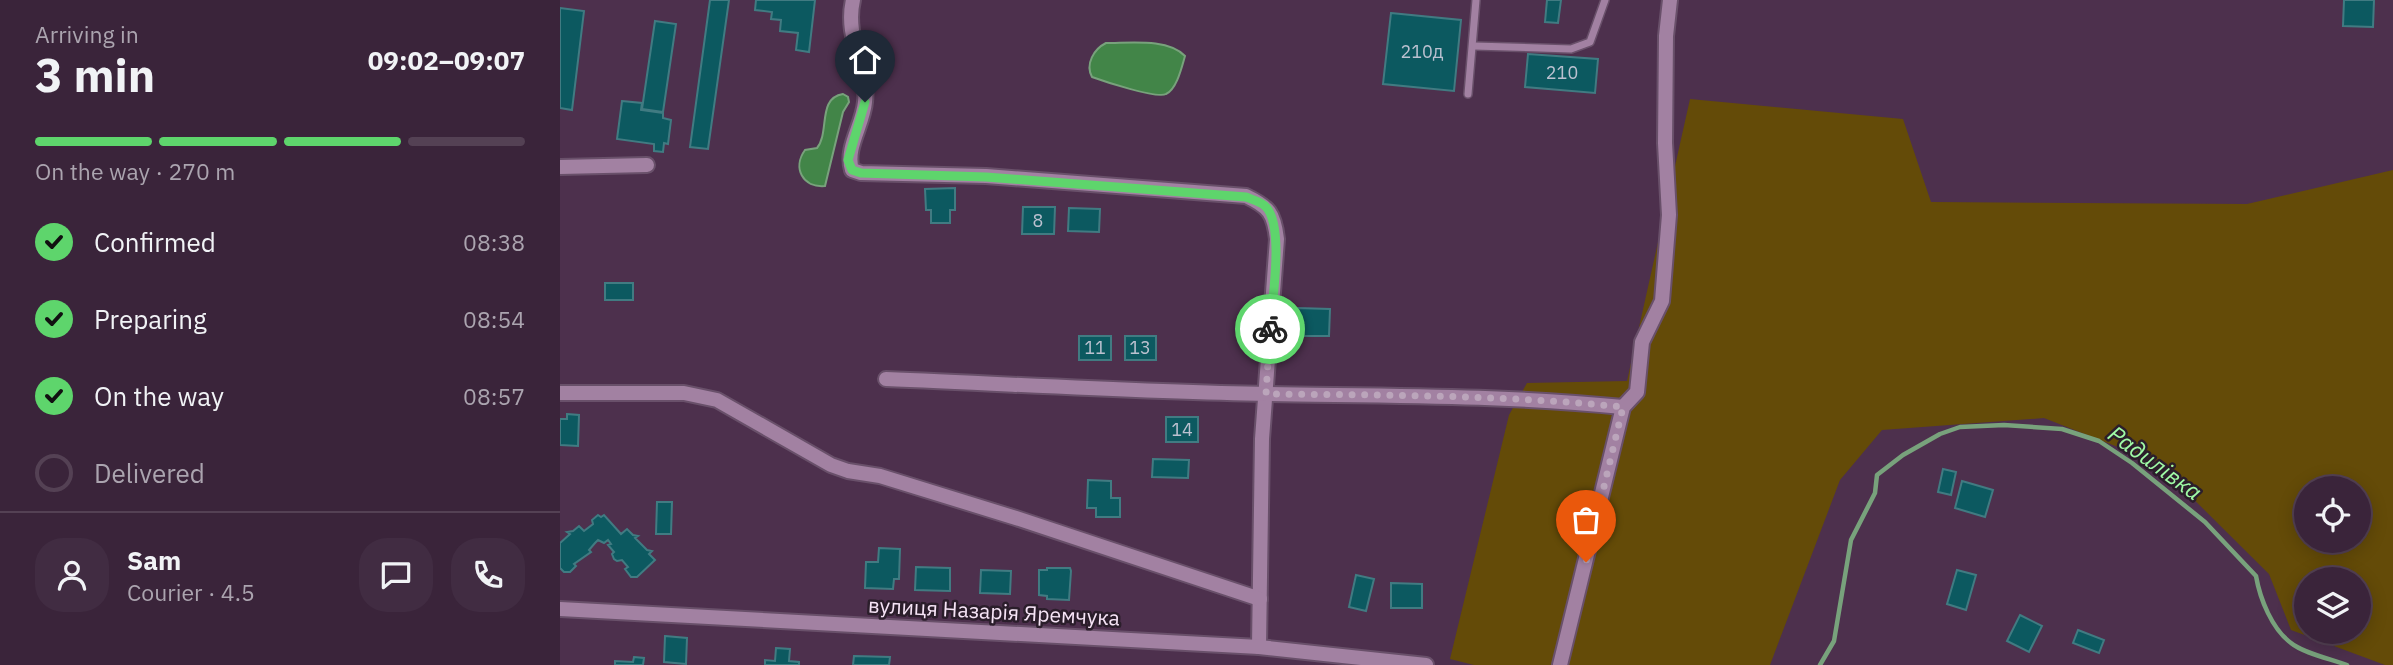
<!DOCTYPE html>
<html lang="en">
<head>
<meta charset="utf-8">
<style>
  body { margin:0; font-family:"IBM Plex Sans",sans-serif; background:#412c42; color:#f1f3f6; height:100vh; display:flex; flex-direction:column; font-size:26px; white-space:nowrap }
  * { box-sizing:border-box; margin:0 }
  p { font-size:23px; color:#aba4af }
  .icon { flex:none; width:38px; height:38px; fill:none; stroke:currentColor; stroke-width:2; stroke-linecap:round; stroke-linejoin:round }
  .map { position:relative; flex:1; overflow:hidden }
  .details { display:flex; flex-direction:column; background:#3a243a; width:560px }
  .details>* { flex:none }
  .buttons { position:absolute; left:1734px; top:476px; display:grid; gap:14px }
  .buttons a { display:grid; place-items:center; width:77px; height:77px; border-radius:50%; background:#3a243a; box-shadow:0 4px 18px #0003,0 0 0 2px #544154; font-size:35px }
  .pin { position:absolute; display:grid; place-items:center; width:60px; height:60px; color:#fff; margin:-72px -30px; border-radius:50% 50% 50% 0; rotate:-45deg; box-shadow:0 0 7px #0007 }
  .pin .icon { rotate:45deg }
  .courier { position:absolute; display:grid; place-items:center; width:70px; height:70px; margin:-35px; border:5px solid #5ed56c; border-radius:50%; background:#fff; color:#222; box-shadow:0 2px 9px #0007 }
  .head em { font-style:normal; font-weight:700 }
  .head div { display:flex; flex-direction:column-reverse }
  .head { display:flex; align-items:center; justify-content:space-between; height:119px; padding:0 35px }
  h1 { font-size:46px; font-weight:700; line-height:52px }
  .bar { display:grid; grid-template-columns:repeat(4,1fr); gap:10px 7px; align-content:center; height:84px; padding:0 35px }
  .bar i { height:9px; border-radius:5px; background:#544154 }
  .bar .on { background:#5ed56c }
  .bar p { grid-column:span 4 }
  .line { display:flex; align-items:center; gap:18px; padding:0 35px; border-top:2px solid #544154 }
  .line div { flex:1 }
  .round { display:grid; place-items:center; flex:none; width:74px; height:74px; border-radius:28px; background:#412c42 }
  ol { padding:0 35px; list-style:none }
  li { display:flex; align-items:center; gap:21px; height:77px }
  li p { margin-inline-start:auto }
  li .icon { padding:7px; border-radius:50%; background:#5ed56c; color:#111; stroke-width:4 }
  li:last-child { color:#aba4af }
  li i { width:38px; height:38px; border:4px solid #544154; border-radius:50% }
  main { display:flex; flex:1; min-height:0 }
  .map>svg:first-child { display:block }
  .green { fill:#644b08; fill-rule:evenodd }
  .water { fill:#428548; stroke:#78a27c; stroke-width:2 }
  .lines { fill:none; stroke-linecap:round; stroke-linejoin:round }
  .stream { stroke:#78a27c; stroke-width:4.5 }
  .building { fill:#0c5960; stroke:#417b82; stroke-width:2 }
  .service-casing { stroke:#69506a; stroke-width:10 }
  .minor-casing { stroke:#69506a; stroke-width:18 }
  .service { stroke:#a281a2; stroke-width:7 }
  .minor { stroke:#a281a2; stroke-width:14 }
  .done { stroke:#bba5bb; stroke-width:7; stroke-dasharray:0 12.6 }
  .route { stroke:#5ed56c; stroke-width:9 }
  .labels { text-anchor:middle; stroke-width:5; stroke-linejoin:round; paint-order:stroke }
  .number-label { font-size:18px; fill:#bcc1d0 }
  .street-label { font-size:21px; fill:#f6e4f6; stroke:#2b1e2b }
  .water-label { font-size:23px; font-style:italic; fill:#a0fba6; stroke:#2b1e2b }
</style>
</head>
<body>
<main>
<section class="details">
<div class="head"><div><h1>3 min</h1><p>Arriving in</p></div><em>09:02–09:07</em></div>
<div class="bar"><i class="on"></i><i class="on"></i><i class="on"></i><i></i><p>On the way · 270 m</p></div>
<ol>
<li><svg class="icon" aria-label="check" viewBox="0 0 24 24"><path d="M5 12l5 5 9-10"/></svg>Confirmed<p>08:38</p></li>
<li><svg class="icon" aria-label="check" viewBox="0 0 24 24"><path d="M5 12l5 5 9-10"/></svg>Preparing<p>08:54</p></li>
<li><svg class="icon" aria-label="check" viewBox="0 0 24 24"><path d="M5 12l5 5 9-10"/></svg>On the way<p>08:57</p></li>
<li><i></i>Delivered</li>
</ol>
<div class="line" style="height:126px"><a class="round"><svg class="icon" aria-label="person" viewBox="0 0 24 24"><circle cx="12" cy="8" r="4"/><path d="M4 21q1-7 8-7t8 7"/></svg></a><div><b>Sam</b><p>Courier · 4.5</p></div><a class="round"><svg class="icon" aria-label="chat" viewBox="0 0 24 24"><path d="M4 5h16v11H9l-5 4z"/></svg></a><a class="round"><svg class="icon" aria-label="phone" viewBox="0 0 24 24"><path d="M5 4h4l2 5-3 2q2 4 5 5l2-3 5 2v4C11 20 4 13 5 4z"/></svg></a></div>
</section>
<div class="map">
<svg width="1833" height="665" viewBox="0 0 1833 665">
  <rect width="100%" height="100%" fill="#4d304d"/>
  <path class="green" d="M1130 99 1343 119 1371 202 1687 204 1833 170V665H1825L1731 630 1709 574 1596 462 1484 418 1322 430 1280 480 1210 665H914L890 659 949 415 967 383 1067 381ZM1746 488H1799V541H1746ZM1746 579H1799V632H1746Z"/>
  <g class="water">
    <path d="M546 43C570 43 608 38 625 56 622 66 617 89 606 94 597 99 543 81 532 77 525 64 534 49 546 43Z"/>
    <path d="M283 94 288 97 289 102 283 112 265 186C243 188 232 168 245 150L257 148C270 132 257 98 283 94Z"/>
  </g>
  <g class="lines">
    <path class="stream" d="M1260 665 1274 641 1291 540 1315 493 1317 475 1343 455 1380 434 1400 427 1444 425 1502 429 1539 441 1572 463 1645 522 1696 576C1700 599 1712 629 1731 643 1743 653 1771 659 1787 665"/>
  </g>
  <g class="building">
    <path d="M150 0H169L148 149 130 147Z"/>
    <path d="M196 0H255L249 52 236 50 238 33 220 31 221 20 211 19 212 12 195 10Z"/>
    <path d="M987 0H1001L998 23 985 22Z"/>
    <path d="M1784 0H1814L1813 27 1783 26Z"/>
    <path d="M0 8 24 11 12 110 0 108Z"/>
    <path d="M831 13 901 20 894 91 823 84Z"/>
    <path d="M95 21 116 24 103 112 82 109Z"/>
    <path d="M968 54 1038 59 1035 93 965 87Z"/>
    <path d="M62 101 82 103 81 110 103 113V118L111 120 108 144 104 143 103 152 94 151V144L57 139Z"/>
    <path d="M395 188V210H390V223H371V210H366L365 189Z"/>
    <path d="M463 207H495L494 234H462Z"/>
    <path d="M509 208 540 209 539 232 508 231Z"/>
    <rect x="45" y="283" width="28" height="17"/>
    <path d="M737 308 770 309 769 336H744V325H737Z"/>
    <rect x="519" y="336" width="32" height="24"/>
    <rect x="565" y="336" width="31" height="24"/>
    <path d="M7 414 19 415 18 446 0 445V419H7Z"/>
    <rect x="606" y="417" width="32" height="25"/>
    <path d="M593 459 629 460 628 478 592 477Z"/>
    <path d="M1383 469 1396 472 1391 495 1378 492Z"/>
    <path d="M528 480 551 481V498H560V517H536V508H527Z"/>
    <path d="M1402 481 1433 490 1425 517 1395 508Z"/>
    <path d="M97 502H112L111 534H96Z"/>
    <path d="M38 515 41 517 44 515 61 534 67 529 73 535 78 536 75 538 87 550 92 551 89 554 95 560 77 577H71L65 569 68 567 62 560 57 561 54 559 52 554 54 552 48 545 51 544 48 540 44 543 38 540 35 543 29 550 31 552 14 564 16 566 10 572H4L0 568V543L10 534 7 532 13 531 19 526 24 531 33 524 32 520Z"/>
    <path d="M319 548 340 549 339 579H334L333 589 305 588 306 562H318Z"/>
    <path d="M356 567 390 568V591L355 590Z"/>
    <path d="M487 568H510L511 571 509 600 487 599V596L479 595V570H487Z"/>
    <path d="M421 570 451 571 450 594 420 593Z"/>
    <path d="M1397 570 1416 575 1406 610 1387 604Z"/>
    <path d="M796 575 814 579 806 611 789 607Z"/>
    <path d="M831 583 862 584V608H831Z"/>
    <path d="M1460 615 1482 626 1469 652 1447 641Z"/>
    <path d="M1518 630 1544 640 1539 653 1513 643Z"/>
    <path d="M105 636 127 638 126 664 104 662Z"/>
    <path d="M216 648 230 649 229 661 239 662V665H205V660L215 661Z"/>
    <path d="M294 656 330 657 329 665H293Z"/>
    <path d="M74 657 84 658 83 665H55V661L73 662Z"/>
  </g>
  <g class="lines">
    <defs>
      <g id="service">
        <path d="M914 46 1011 49 1030 42 1045 0"/>
        <path d="M908 94 916 0"/>
      </g>
      <g id="minor">
        <path d="M293 0C284 39 309 66 305 102 303 125 285 148 292 170L301 173 426 176 686 196C709 207 714 213 717 239L702 439 699 647"/>
        <path d="M0 167 87 165"/>
        <path d="M326 379C453 384 581 392 708 394 827 396 945 395 1063 407"/>
        <path d="M0 393H124L157 400 271 465 288 471 320 476 456 518 700 599"/>
        <path d="M0 609 699 647 866 665"/>
        <path d="M1000 665 1063 407 1077 392 1082 342 1102 301 1109 215 1105 143 1106 36 1110 0"/>
      </g>
    </defs>
    <use href="#service" class="service-casing"/>
    <use href="#minor" class="minor-casing"/>
    <use href="#service" class="service"/>
    <use href="#minor" class="minor"/>
  </g>
  <g class="lines">
    <path class="done" d="M710 329 706 394C825 395 944 395 1063 407L1026 562"/>
    <path class="route" d="M305 102 288 160 292 170 301 173 426 177 686 197C691 199 701 202 705 206 725 224 712 302 710 329"/>
  </g>
  <g class="labels">
    <g class="number-label">
      <text x="862" y="58">210д</text>
      <text x="1002" y="79">210</text>
      <text x="478" y="227">8</text>
      <text x="535" y="354">11</text>
      <text x="580" y="354">13</text>
      <text x="622" y="436">14</text>
    </g>
    <g class="street-label">
      <text transform="translate(434 612) rotate(3)" y="7">вулиця Назарія Яремчука</text>
    </g>
    <g class="water-label">
      <text transform="translate(1595 463) rotate(36)" y="8">Радилівка</text>
    </g>
  </g>
</svg>
<div class="buttons">
<a><svg class="icon" aria-label="locate" viewBox="0 0 24 24"><circle cx="12" cy="12" r="6"/><path d="M12 2v4M12 18v4M2 12h4M18 12h4"/></svg></a>
<a><svg class="icon" aria-label="layers" viewBox="0 0 24 24"><path d="M12 4l9 5-9 5-9-5zM3 14l9 5 9-5"/></svg></a>
</div>
<div class="pin" style="left:1026px;top:562px;background:#ea580c"><svg class="icon" aria-label="bag" viewBox="0 0 24 24"><path d="M5 8h14l-1 12H6zM9 8a3 3 0 0 1 6 0"/></svg></div>
<div class="pin" style="left:305px;top:102px;background:#1f2937"><svg class="icon" aria-label="home" viewBox="0 0 24 24"><path d="M3 11l9-7 9 7M6 9v11h12V9"/></svg></div>
<div class="courier" style="left:710px;top:329px"><svg class="icon" aria-label="bike" viewBox="0 0 24 24"><circle cx="6" cy="16" r="4"/><circle cx="18" cy="16" r="4"/><path d="M6 16l4-8h5l3 8M10 8l3 8H6M13 5h3"/></svg></div>
</div>
</main>
</body>
</html>
